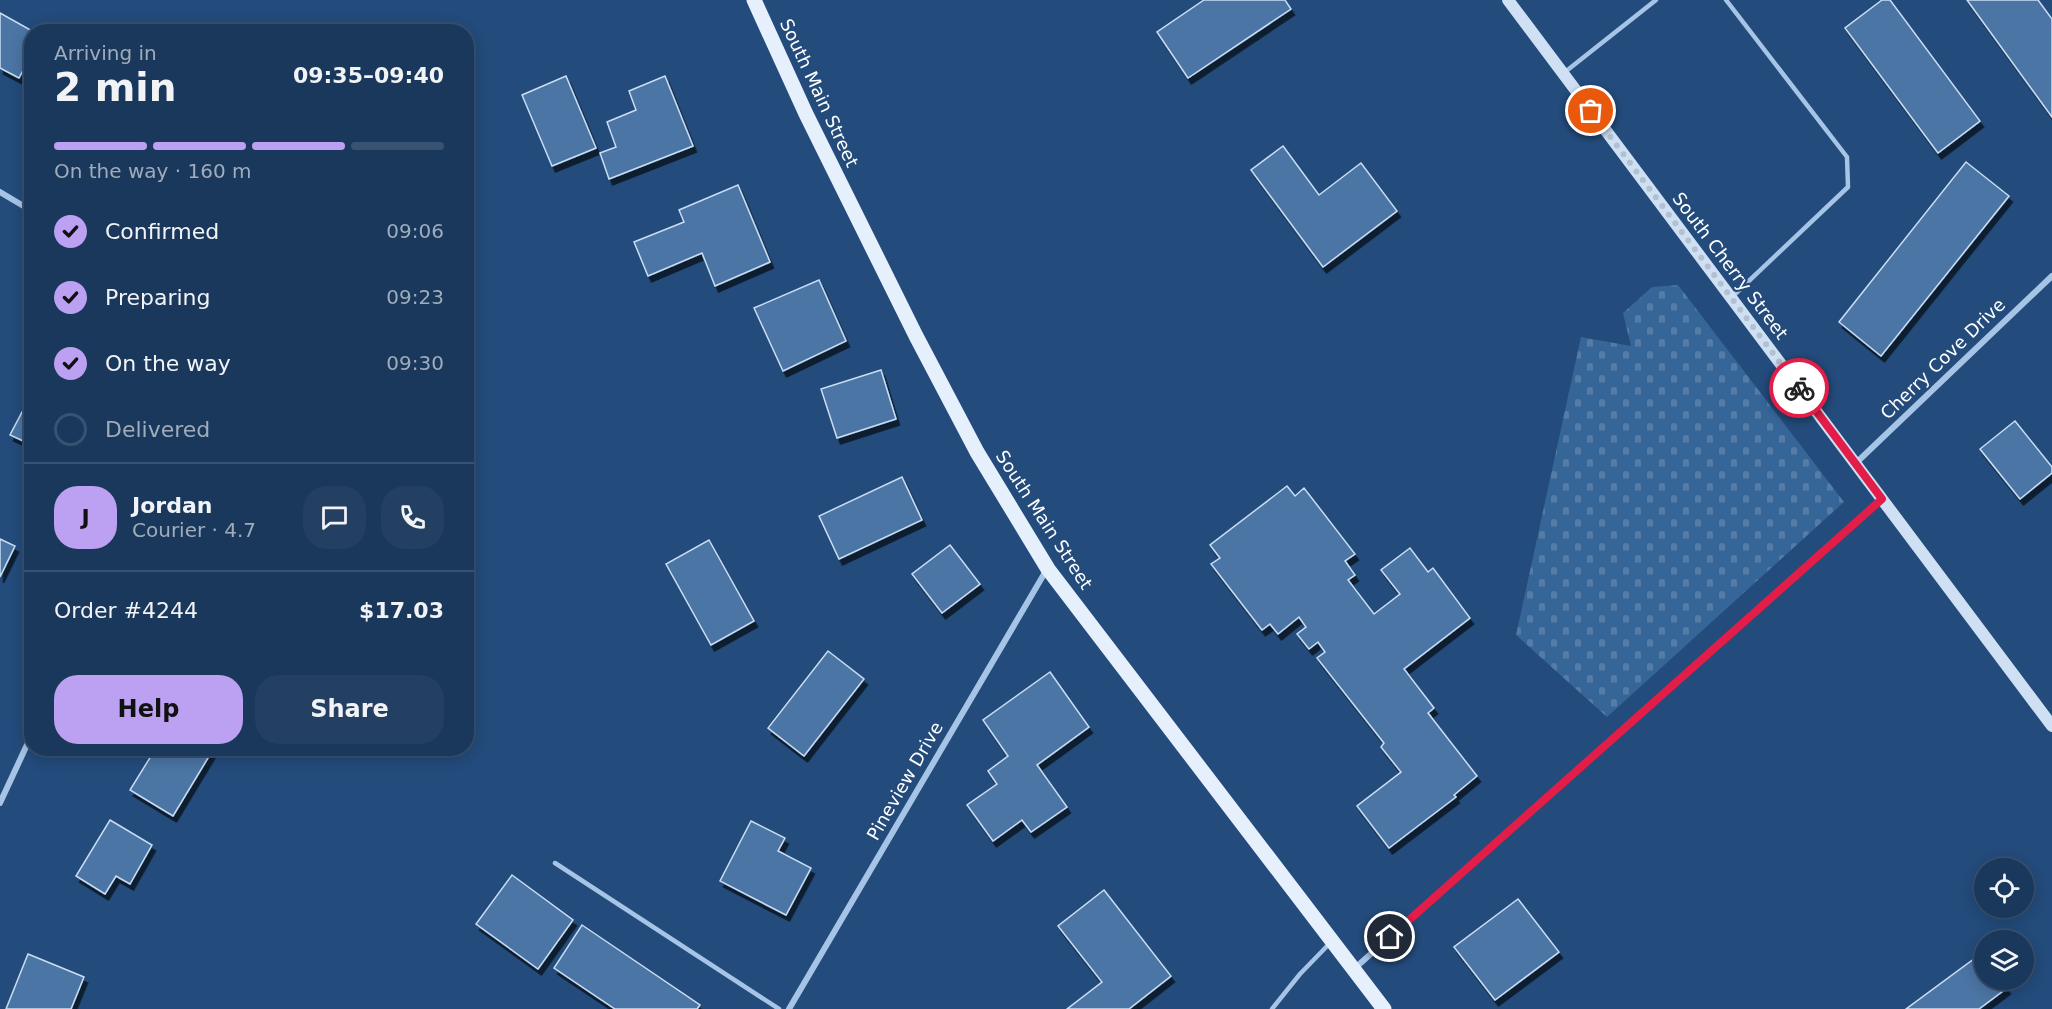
<!DOCTYPE html>
<html lang="en">
<head>
<meta charset="utf-8">
<style>
  body { margin:0; font-family:"DejaVu Sans",sans-serif; background:#233f62; color:#f1f3f6; height:100vh; display:flex; flex-direction:column; font-size:22px; white-space:nowrap }
  * { box-sizing:border-box; margin:0 }
  p { font-size:20px; color:#9facbb }
  .icon { flex:none; width:33px; height:33px; fill:none; stroke:currentColor; stroke-width:2; stroke-linecap:round; stroke-linejoin:round }
  .map { position:relative; flex:1; overflow:hidden }
  .panel { position:absolute; left:24px; top:24px; width:450px; height:732px; display:flex; flex-direction:column; background:#1a385c; border-radius:24px; box-shadow:0 3px 15px #0003,0 0 0 2px #385272 }
  .panel>* { flex:none }
  .fabs { position:absolute; left:1974px; top:858px; display:grid; gap:12px }
  .fabs a { display:grid; place-items:center; width:60px; height:60px; border-radius:50%; background:#1a385c; box-shadow:0 3px 15px #0003,0 0 0 2px #385272; font-size:30px }
  .pin { position:absolute; display:grid; place-items:center; width:51px; height:51px; color:#fff; margin:-26px; border:3px solid #fff; border-radius:50%; box-shadow:0 2px 6px #0007 }
  .courier { position:absolute; display:grid; place-items:center; width:60px; height:60px; margin:-30px; border:4px solid #e11d48; border-radius:50%; background:#fff; color:#222; box-shadow:0 2px 8px #0007 }
  .headline em { font-style:normal; font-weight:700 }
  .headline div { display:flex; flex-direction:column-reverse }
  .headline { display:flex; align-items:center; justify-content:space-between; height:102px; padding:0 30px }
  h1 { font-size:39px; font-weight:700; line-height:45px }
  .bar { display:grid; grid-template-columns:repeat(4,1fr); gap:9px 6px; align-content:center; height:72px; padding:0 30px }
  .bar i { height:8px; border-radius:4px; background:#385272 }
  .bar .current { background:#bca0f2 }
  .bar p { grid-column:span 4 }
  .line { display:flex; align-items:center; gap:15px; padding:0 30px; border-top:2px solid #385272 }
  .line div { flex:1 }
  .round { display:grid; place-items:center; flex:none; width:63px; height:63px; border-radius:24px; background:#233f62 }
  ol { padding:0 30px; list-style:none }
  li { display:flex; align-items:center; gap:18px; height:66px }
  li p { margin-inline-start:auto }
  li .icon { padding:6px; border-radius:50%; background:#bca0f2; color:#111; stroke-width:4 }
  li:last-child { color:#9facbb }
  li i { width:33px; height:33px; border:3px solid #385272; border-radius:50% }
  .button { display:flex; gap:12px; margin-top:auto; padding:12px 30px }
  .button a { flex:1; height:69px; border-radius:24px; background:#bca0f2; color:#111; font-size:24px; font-weight:700; line-height:69px; text-align:center }
  .button a+a { background:#233f62; color:#f1f3f6 }
  .map>svg:first-child { display:block }
  .cemetery { fill:url(#cemetery-stones) }
  .building { fill:#4b75a4; stroke:#c9ddf4; stroke-width:1.5; filter:url(#shadow) }
  .lines { fill:none; stroke-linecap:round; stroke-linejoin:round }
  .lane { stroke:#a6c4e5; stroke-width:4.5 }
  .street { stroke:#a6c4e5; stroke-width:6 }
  .secondary { stroke:#cfe0f4; stroke-width:12 }
  .primary { stroke:#e6effc; stroke-width:15 }
  .done { stroke:#b2c0d1; stroke-width:6; stroke-dasharray:0 10.8 }
  .route { stroke:#e11d48; stroke-width:8 }
  .labels { text-anchor:middle; stroke-width:4.5; stroke-linejoin:round; paint-order:stroke }
  .street-label { font-size:18px; fill:#fff; stroke:#234b7b }
</style>
</head>
<body>
<div class="map">
<svg width="2052" height="1009" viewBox="0 0 2052 1009">
  <defs>
    <pattern id="cemetery-stones" width="16" height="16" patternUnits="userSpaceOnUse" patternTransform="scale(1.5)"><rect width="16" height="16" fill="#366598"/><path d="M2 7V4a2 2 0 0 1 4 0v3zM10 15v-3a2 2 0 0 1 4 0v3z" fill="#547ca7"/></pattern>
    <filter id="shadow"><feDropShadow dx="3.5" dy="6" stdDeviation="0" flood-color="#0009"/></filter>
  </defs>
  <rect width="100%" height="100%" fill="#234b7b"/>
  <path class="cemetery" d="M1678 285 1844 502 1607 717 1516 635 1581 337 1631 346 1623 313 1652 287Z"/>
  <g class="building">
    <path d="M1204 0H1285L1291 9 1188 78 1157 32Z"/>
    <path d="M1882 0H1890L1980 121 1938 153 1845 28Z"/>
    <path d="M1967 0H2038L2052 19V117Z"/>
    <path d="M0 13 34 32H32V53L19 78 0 68Z"/>
    <path d="M566 76 596 148 552 166 522 95Z"/>
    <path d="M665 76 693 146 609 179 600 153 616 147 607 122 636 110 629 91Z"/>
    <path d="M1283 146 1319 195 1361 163 1397 211 1323 267 1251 170Z"/>
    <path d="M1966 162 2009 196 1881 356 1839 322Z"/>
    <path d="M738 185 770 262 715 286 702 253 648 276 634 242 684 222 679 210Z"/>
    <path d="M819 280 846 341 783 371 754 308Z"/>
    <path d="M881 370 896 419 837 438 821 389Z"/>
    <path d="M32 393V445L10 435Z"/>
    <path d="M2015 421 2052 467V473L2020 499 1980 449Z"/>
    <path d="M902 477 922 520 839 559 819 516Z"/>
    <path d="M1287 486 1295 496 1304 488 1355 554 1345 561 1355 575 1348 580 1374 614 1400 594 1381 570 1410 548 1428 572 1433 568 1470 618 1404 669 1434 708 1428 713 1477 776 1454 795 1456 797 1389 848 1357 806 1401 772 1381 747 1384 743 1317 658 1325 652 1318 642 1309 649 1297 634 1306 627 1299 617 1278 634 1270 624 1262 630 1211 564 1220 558 1210 545Z"/>
    <path d="M0 539 15 546 0 577Z"/>
    <path d="M709 540 754 621 711 645 666 564Z"/>
    <path d="M950 545 980 584 942 613 912 574Z"/>
    <path d="M828 651 864 679 804 756 768 728Z"/>
    <path d="M1050 672 1089 727 1037 765 1067 807 1031 832 1022 820 993 841 967 805 997 784 988 771 1008 756 983 720Z"/>
    <path d="M156 748H214L173 816 130 790Z"/>
    <path d="M110 820 152 845 130 884 116 876 105 894 76 876Z"/>
    <path d="M751 821 785 838 778 851 811 868 786 915 720 881Z"/>
    <path d="M512 875 573 920 538 969 476 924Z"/>
    <path d="M1104 890 1171 976 1129 1009H1067L1102 982 1058 926Z"/>
    <path d="M1518 899 1559 952 1495 1000 1454 947Z"/>
    <path d="M582 925 700 1005 697 1009H615L554 968Z"/>
    <path d="M1982 953 1984 980H2001L2007 988 1979 1009H1906Z"/>
    <path d="M28 954 84 977 71 1009H6Z"/>
  </g>
  <g class="lines">
    <g class="lane">
      <path d="M1726 0 1847 157 1848 187 1733 296"/>
      <path d="M1565 72 1656 0"/>
      <path d="M555 863 779 1009"/>
      <path d="M1272 1009 1300 974 1331 942"/>
    </g>
    <g class="street">
      <path d="M0 192 32 211"/>
      <path d="M1856 463 2052 276"/>
      <path d="M0 803 32 734"/>
      <path d="M1355 968 1882 499"/>
      <path d="M789 1009 1047 569"/>
    </g>
    <path class="secondary" d="M1508 0 2052 726"/>
    <path class="primary" d="M754 0 806 114 916 336 977 452 1048 569 1384 1009"/>
  </g>
  <g class="lines">
    <path class="done" d="M1591 111 1799 388"/>
    <path class="route" d="M1390 937 1882 499 1799 388"/>
  </g>
  <g class="labels">
    <g class="street-label">
      <text transform="translate(819 93) rotate(65)" y="6">South Main Street</text>
      <text transform="translate(1730 266) rotate(53)" y="6">South Cherry Street</text>
      <text transform="translate(1943 359) rotate(-44)" y="6">Cherry Cove Drive</text>
      <text transform="translate(1044 520) rotate(57)" y="6">South Main Street</text>
      <text transform="translate(905 781) rotate(-60)" y="6">Pineview Drive</text>
    </g>
  </g>
</svg>
<div class="fabs">
<a><svg class="icon" aria-label="locate" viewBox="0 0 24 24"><circle cx="12" cy="12" r="6"/><path d="M12 2v4M12 18v4M2 12h4M18 12h4"/></svg></a>
<a><svg class="icon" aria-label="layers" viewBox="0 0 24 24"><path d="M12 4l9 5-9 5-9-5zM3 14l9 5 9-5"/></svg></a>
</div>
<div class="pin" style="left:1591px;top:111px;background:#ea580c"><svg class="icon" aria-label="bag" viewBox="0 0 24 24"><path d="M5 8h14l-1 12H6zM9 8a3 3 0 0 1 6 0"/></svg></div>
<div class="pin" style="left:1390px;top:937px;background:#1f2937"><svg class="icon" aria-label="home" viewBox="0 0 24 24"><path d="M3 11l9-7 9 7M6 9v11h12V9"/></svg></div>
<div class="courier" style="left:1799px;top:388px"><svg class="icon" aria-label="bike" viewBox="0 0 24 24"><circle cx="6" cy="16" r="4"/><circle cx="18" cy="16" r="4"/><path d="M6 16l4-8h5l3 8M10 8l3 8H6M13 5h3"/></svg></div>
<section class="panel">
<div class="headline"><div><h1>2 min</h1><p>Arriving in</p></div><em>09:35–09:40</em></div>
<div class="bar"><i class="current"></i><i class="current"></i><i class="current"></i><i></i><p>On the way · 160 m</p></div>
<ol>
<li><svg class="icon" aria-label="check" viewBox="0 0 24 24"><path d="M5 12l5 5 9-10"/></svg>Confirmed<p>09:06</p></li>
<li><svg class="icon" aria-label="check" viewBox="0 0 24 24"><path d="M5 12l5 5 9-10"/></svg>Preparing<p>09:23</p></li>
<li><svg class="icon" aria-label="check" viewBox="0 0 24 24"><path d="M5 12l5 5 9-10"/></svg>On the way<p>09:30</p></li>
<li><i></i>Delivered</li>
</ol>
<div class="line" style="height:108px"><b class="round" style="background:#bca0f2;color:#111">J</b><div><b>Jordan</b><p>Courier · 4.7</p></div><a class="round"><svg class="icon" aria-label="chat" viewBox="0 0 24 24"><path d="M4 5h16v11H9l-5 4z"/></svg></a><a class="round"><svg class="icon" aria-label="phone" viewBox="0 0 24 24"><path d="M5 4h4l2 5-3 2q2 4 5 5l2-3 5 2v4C11 20 4 13 5 4z"/></svg></a></div>
<div class="line" style="height:78px"><div>Order #4244</div><b>$17.03</b></div>
<div class="button"><a>Help</a><a>Share</a></div>
</section>
</div>
</body>
</html>
